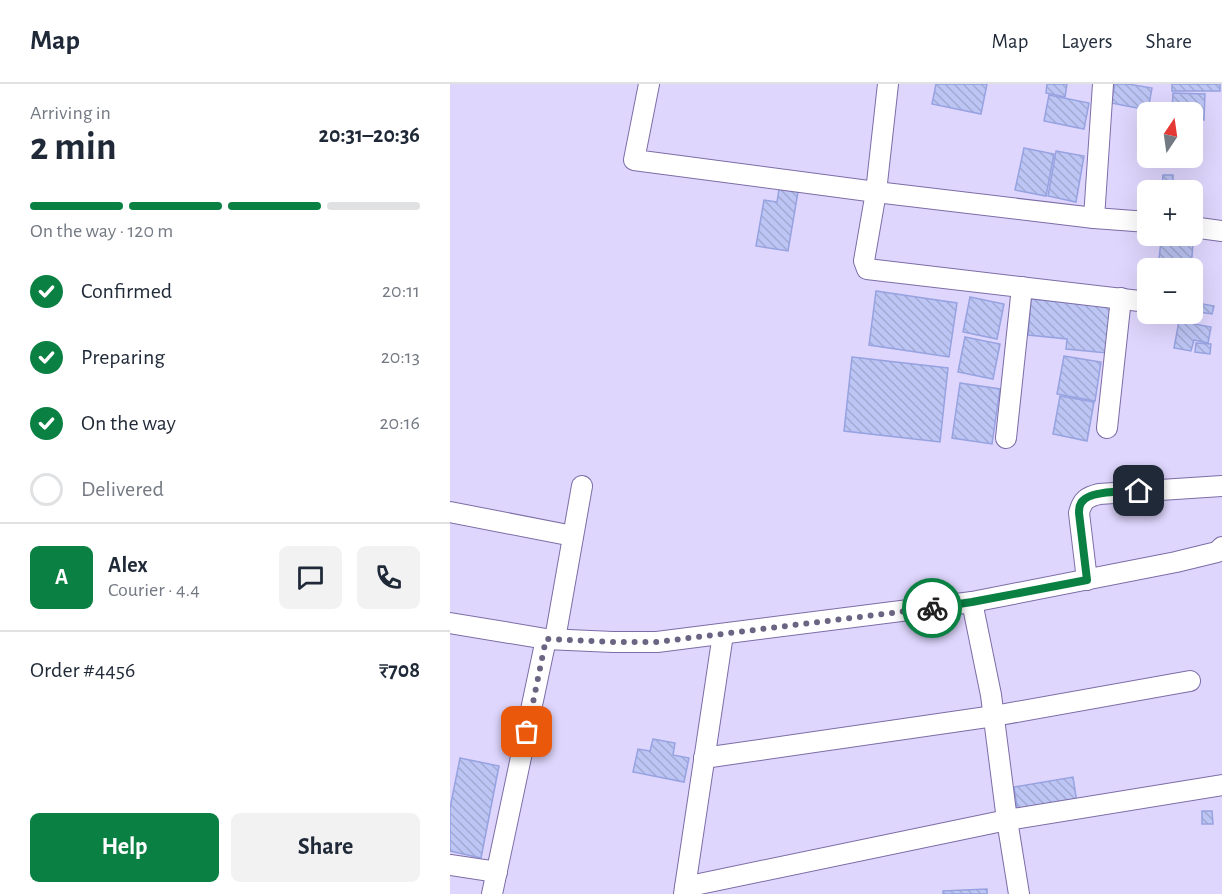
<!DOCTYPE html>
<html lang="en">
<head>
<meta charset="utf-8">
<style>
  body { margin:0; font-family:"Alegreya Sans",sans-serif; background:#f2f2f3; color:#1f2937; height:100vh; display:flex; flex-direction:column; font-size:22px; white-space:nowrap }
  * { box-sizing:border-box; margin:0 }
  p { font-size:20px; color:#747a83 }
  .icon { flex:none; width:33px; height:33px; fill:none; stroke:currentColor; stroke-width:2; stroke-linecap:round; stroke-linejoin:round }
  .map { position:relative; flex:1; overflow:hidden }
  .sheet { display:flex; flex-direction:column; background:#fff; width:450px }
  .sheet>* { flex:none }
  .needle { width:39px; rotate:13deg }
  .fabs { position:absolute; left:687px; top:18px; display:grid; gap:12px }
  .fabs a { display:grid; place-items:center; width:66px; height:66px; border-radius:9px; background:#fff; box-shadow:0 6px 24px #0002; font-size:30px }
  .pin { position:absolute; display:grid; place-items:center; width:51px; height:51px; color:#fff; margin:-26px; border-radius:12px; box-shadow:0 3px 9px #0006 }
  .courier { position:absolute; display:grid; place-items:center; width:60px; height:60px; margin:-30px; border:4px solid #0b8043; border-radius:50%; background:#fff; color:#222; box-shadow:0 2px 8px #0007 }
  .summary em { font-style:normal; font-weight:600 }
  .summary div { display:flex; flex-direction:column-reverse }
  .summary { display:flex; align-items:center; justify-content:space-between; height:102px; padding:0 30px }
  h1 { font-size:39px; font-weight:600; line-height:45px }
  .bar { display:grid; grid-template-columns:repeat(4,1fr); gap:9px 6px; align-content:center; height:72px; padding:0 30px }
  .bar i { height:8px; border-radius:4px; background:#e0e1e3 }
  .bar .on { background:#0b8043 }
  .bar p { grid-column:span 4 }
  .line { display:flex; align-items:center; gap:15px; padding:0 30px; border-top:2px solid #e0e1e3 }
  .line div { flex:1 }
  .round { display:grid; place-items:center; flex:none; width:63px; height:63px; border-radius:9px; background:#f2f2f3 }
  ol { padding:0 30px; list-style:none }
  li { display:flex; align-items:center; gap:18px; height:66px }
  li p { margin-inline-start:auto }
  li .icon { padding:6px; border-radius:50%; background:#0b8043; color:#fff; stroke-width:4 }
  li:last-child { color:#747a83 }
  li i { width:33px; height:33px; border:3px solid #e0e1e3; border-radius:50% }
  .action { display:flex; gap:12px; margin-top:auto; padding:12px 30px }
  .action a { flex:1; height:69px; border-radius:9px; background:#0b8043; color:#fff; font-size:24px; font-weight:600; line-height:69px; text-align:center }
  .action a+a { background:#f2f2f3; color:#1f2937 }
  header { display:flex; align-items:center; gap:36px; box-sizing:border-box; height:84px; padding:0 30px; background:#fff; border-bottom:2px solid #e0e1e3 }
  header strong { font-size:28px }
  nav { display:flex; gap:33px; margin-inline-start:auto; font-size:21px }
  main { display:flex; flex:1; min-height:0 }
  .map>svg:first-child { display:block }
  .building { fill:url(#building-back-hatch); stroke:#97a2e0; stroke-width:1.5 }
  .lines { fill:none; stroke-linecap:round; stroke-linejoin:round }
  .minor-casing { stroke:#7c6da7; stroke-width:22 }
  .minor { stroke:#fff; stroke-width:20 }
  .done { stroke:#6b6482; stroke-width:6; stroke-dasharray:0 10.8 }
  .route { stroke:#0b8043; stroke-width:8 }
</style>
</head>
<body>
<header>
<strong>Map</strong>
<nav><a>Map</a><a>Layers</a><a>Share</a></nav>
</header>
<main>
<section class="sheet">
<div class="summary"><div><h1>2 min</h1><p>Arriving in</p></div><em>20:31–20:36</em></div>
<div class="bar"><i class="on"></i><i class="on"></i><i class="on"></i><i></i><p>On the way · 120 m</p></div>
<ol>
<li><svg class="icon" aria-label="check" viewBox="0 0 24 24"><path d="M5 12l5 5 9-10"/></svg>Confirmed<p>20:11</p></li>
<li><svg class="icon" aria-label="check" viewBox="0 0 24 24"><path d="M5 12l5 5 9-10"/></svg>Preparing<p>20:13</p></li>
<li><svg class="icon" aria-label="check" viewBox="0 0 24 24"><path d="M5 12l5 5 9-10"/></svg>On the way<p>20:16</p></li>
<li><i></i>Delivered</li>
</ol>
<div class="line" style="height:108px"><b class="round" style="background:#0b8043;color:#fff">A</b><div><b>Alex</b><p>Courier · 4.4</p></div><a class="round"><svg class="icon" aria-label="chat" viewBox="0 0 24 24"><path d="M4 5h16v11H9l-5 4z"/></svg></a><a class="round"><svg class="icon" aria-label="phone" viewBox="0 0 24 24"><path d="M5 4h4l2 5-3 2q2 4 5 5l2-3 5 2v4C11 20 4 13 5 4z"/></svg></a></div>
<div class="line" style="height:78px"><div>Order #4456</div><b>₹708</b></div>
<div class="action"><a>Help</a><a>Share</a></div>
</section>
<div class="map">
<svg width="772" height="810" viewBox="0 0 772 810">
  <defs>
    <pattern id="building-back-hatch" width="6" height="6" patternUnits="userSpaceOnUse" patternTransform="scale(1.5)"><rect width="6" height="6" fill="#bcc5f4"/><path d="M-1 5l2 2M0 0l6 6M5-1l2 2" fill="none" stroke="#a2a9d2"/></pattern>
  </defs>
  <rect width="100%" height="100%" fill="#dfd6fd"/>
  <g class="building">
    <path d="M486 0H537L531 30 482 20Z"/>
    <path d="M597 0H617L615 13 596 9Z"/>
    <path d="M665 0H678L702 4 698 26 661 19Z"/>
    <rect x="722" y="0" width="48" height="7"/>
    <path d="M723 9 755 10 754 36H742V28H722Z"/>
    <path d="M599 11 639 19 634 45 594 37Z"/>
    <path d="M574 64 604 70 596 112 565 106Z"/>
    <path d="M606 67 634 72 626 118 598 112Z"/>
    <path d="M713 91H723V101H712Z"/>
    <path d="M329 105 348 108 338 167 306 162 314 116 327 118Z"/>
    <path d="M711 157 743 160 741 184H708Z"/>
    <path d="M426 207 507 219 499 273 419 261Z"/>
    <path d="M520 213 554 220 547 255 513 248Z"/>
    <path d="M581 215 661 222 657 269 616 265 617 255 578 251Z"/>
    <path d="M742 218 764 222 762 230 742 227Z"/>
    <path d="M729 237 761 243 758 259 744 256 741 267 724 264Z"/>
    <path d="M515 253 550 260 543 295 508 288Z"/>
    <path d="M746 259 761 260 760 270 745 268Z"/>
    <path d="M614 272 651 278 645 317 607 310Z"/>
    <path d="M402 273 498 284 490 358 394 347Z"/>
    <path d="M510 299 550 305 542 360 502 354Z"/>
    <path d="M610 312 644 318 637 357 603 350Z"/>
    <path d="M203 655 225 659 223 671 239 674 234 698 183 688 188 665 200 667Z"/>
    <path d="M10 674 49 682 31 774 0 767V724Z"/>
    <path d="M623 693 627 719 568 729 564 703Z"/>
    <path d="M752 727H762L763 740H752Z"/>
    <path d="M537 805V810H493V807Z"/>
  </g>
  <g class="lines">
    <defs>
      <g id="minor">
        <path d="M199 0 184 76 426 108 644 134 698 138"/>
        <path d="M438 0 426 108 414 177 417 185 698 218"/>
        <path d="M644 134 653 0"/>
        <path d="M742 143 772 147"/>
        <path d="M657 344 671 214"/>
        <path d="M556 354 572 203"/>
        <path d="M0 428 123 452"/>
        <path d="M637 496 629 429C632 416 637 413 649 410L772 402"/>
        <path d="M522 518 541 611 557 736 569 810"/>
        <path d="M0 539 96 555 163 558H207L522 518 726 478 767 468 772 463"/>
        <path d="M105 555 132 402"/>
        <path d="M254 674 544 632 740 597"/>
        <path d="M0 781 47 788"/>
        <path d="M235 803 557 736 772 701"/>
        <path d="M42 810 96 555"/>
        <path d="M234 810 273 550"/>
      </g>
    </defs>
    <use href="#minor" class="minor-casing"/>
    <use href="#minor" class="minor"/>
  </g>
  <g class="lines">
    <path class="done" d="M77 648 96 555 163 558H207L482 524"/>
    <path class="route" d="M482 524 522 518 637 496 629 429C629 426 629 422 631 419 638 406 675 408 689 407"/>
  </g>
</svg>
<div class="fabs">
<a><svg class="needle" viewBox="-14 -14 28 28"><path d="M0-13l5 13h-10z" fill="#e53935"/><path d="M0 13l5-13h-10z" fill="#747a83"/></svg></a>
<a>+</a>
<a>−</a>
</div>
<div class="pin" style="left:77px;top:648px;background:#ea580c"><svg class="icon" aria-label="bag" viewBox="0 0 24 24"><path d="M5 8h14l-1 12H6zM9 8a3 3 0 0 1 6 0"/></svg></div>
<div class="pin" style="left:689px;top:407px;background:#1f2937"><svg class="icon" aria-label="home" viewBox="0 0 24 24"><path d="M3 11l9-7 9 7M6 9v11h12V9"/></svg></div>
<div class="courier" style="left:482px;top:524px"><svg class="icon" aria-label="bike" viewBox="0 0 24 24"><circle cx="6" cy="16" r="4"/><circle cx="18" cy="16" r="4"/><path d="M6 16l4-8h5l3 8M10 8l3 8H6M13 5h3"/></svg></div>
</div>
</main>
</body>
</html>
